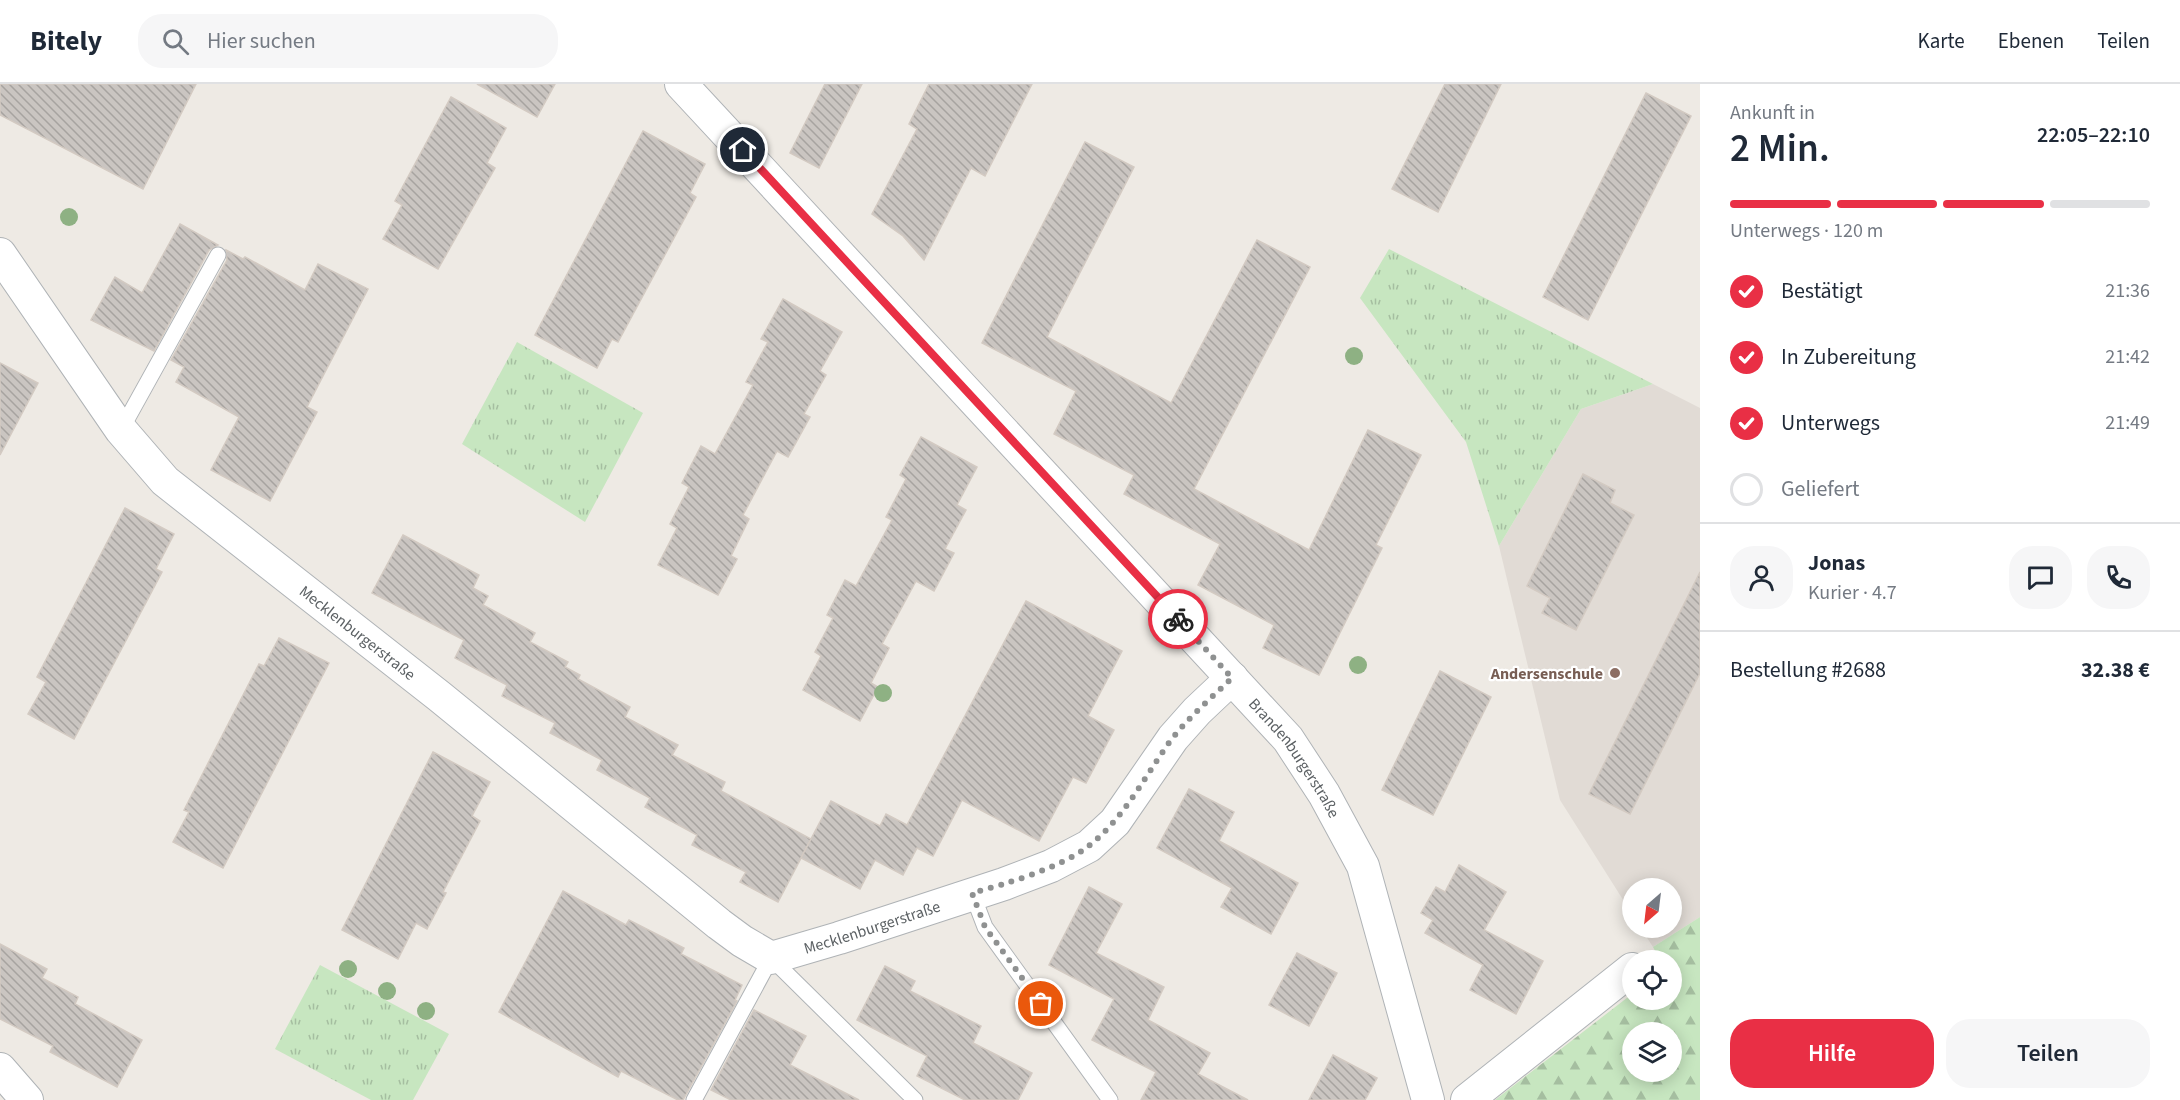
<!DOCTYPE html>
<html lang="de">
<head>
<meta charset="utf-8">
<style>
  body { margin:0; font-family:"Source Sans 3",sans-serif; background:#f6f6f7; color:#1f2937; height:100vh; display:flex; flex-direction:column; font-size:22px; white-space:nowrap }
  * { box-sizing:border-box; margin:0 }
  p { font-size:20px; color:#747a83 }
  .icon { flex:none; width:33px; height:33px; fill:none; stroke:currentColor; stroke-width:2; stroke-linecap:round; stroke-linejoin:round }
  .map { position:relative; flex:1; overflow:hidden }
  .sheet { display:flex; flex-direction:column; background:#fff; width:480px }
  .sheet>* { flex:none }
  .needle { width:39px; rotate:208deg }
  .buttons { position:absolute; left:1622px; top:794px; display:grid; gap:12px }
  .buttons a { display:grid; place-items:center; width:60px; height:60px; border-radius:50%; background:#fff; box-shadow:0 3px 15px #0003; font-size:30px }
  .pin { position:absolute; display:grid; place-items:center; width:51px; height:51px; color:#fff; margin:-26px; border:3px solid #fff; border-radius:50%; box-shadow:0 2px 6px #0007 }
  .courier { position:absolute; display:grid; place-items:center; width:60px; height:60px; margin:-30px; border:4px solid #e92f45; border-radius:50%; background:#fff; color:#222; box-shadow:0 2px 8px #0007 }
  .head em { font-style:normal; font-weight:600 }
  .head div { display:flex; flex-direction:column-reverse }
  .head { display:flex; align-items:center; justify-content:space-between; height:102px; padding:0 30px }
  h1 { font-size:39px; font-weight:600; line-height:45px }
  .bar { display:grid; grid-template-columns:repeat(4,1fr); gap:9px 6px; align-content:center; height:72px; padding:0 30px }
  .bar i { height:8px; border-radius:4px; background:#e0e1e3 }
  .bar .selected { background:#e92f45 }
  .bar p { grid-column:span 4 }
  .line { display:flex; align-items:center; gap:15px; padding:0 30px; border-top:2px solid #e0e1e3 }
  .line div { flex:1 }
  .round { display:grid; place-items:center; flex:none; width:63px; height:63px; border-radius:24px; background:#f6f6f7 }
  ol { padding:0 30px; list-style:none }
  li { display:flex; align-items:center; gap:18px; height:66px }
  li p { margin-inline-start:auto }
  li .icon { padding:6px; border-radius:50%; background:#e92f45; color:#fff; stroke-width:4 }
  li:last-child { color:#747a83 }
  li i { width:33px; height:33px; border:3px solid #e0e1e3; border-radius:50% }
  .action { display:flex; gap:12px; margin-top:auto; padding:12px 30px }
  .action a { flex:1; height:69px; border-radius:24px; background:#e92f45; color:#fff; font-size:24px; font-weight:600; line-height:69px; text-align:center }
  .action a+a { background:#f6f6f7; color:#1f2937 }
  header { display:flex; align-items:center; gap:36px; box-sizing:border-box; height:84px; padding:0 30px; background:#fff; border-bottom:2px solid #e0e1e3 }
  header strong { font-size:28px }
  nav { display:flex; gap:33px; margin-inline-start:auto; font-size:21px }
  .search { width:420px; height:54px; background:#f6f6f7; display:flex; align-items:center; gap:15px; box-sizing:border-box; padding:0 21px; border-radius:24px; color:#747a83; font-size:22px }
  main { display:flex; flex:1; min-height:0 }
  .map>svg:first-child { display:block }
  .education { fill:#e1dbd5 }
  .forest { fill:url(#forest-firs); fill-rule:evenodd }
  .park { fill:url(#park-tufts) }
  .building { fill:url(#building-back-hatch); stroke:#d3cac2; stroke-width:1.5 }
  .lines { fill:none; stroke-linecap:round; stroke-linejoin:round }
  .lane-casing { stroke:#afb3b6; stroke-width:17 }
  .street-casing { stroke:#afb3b6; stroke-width:34 }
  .lane { stroke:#fff; stroke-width:15 }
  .street { stroke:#fff; stroke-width:32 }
  .tree { fill:#8eb183 }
  .done { stroke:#8f9191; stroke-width:6; stroke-dasharray:0 10.8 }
  .route { stroke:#e92f45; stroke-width:8 }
  .education-dot { fill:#8d6e63; stroke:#fff; stroke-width:2 }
  .labels { text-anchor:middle; stroke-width:4.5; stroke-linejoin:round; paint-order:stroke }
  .street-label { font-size:16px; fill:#5c6164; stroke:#fff }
  .education-label { font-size:16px; font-weight:bold; fill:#785e54; stroke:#fff; text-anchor:end }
</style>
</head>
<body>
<header>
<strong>Bitely</strong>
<div class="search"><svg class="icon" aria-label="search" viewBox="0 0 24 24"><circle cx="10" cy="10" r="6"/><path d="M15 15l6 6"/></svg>Hier suchen</div>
<nav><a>Karte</a><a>Ebenen</a><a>Teilen</a></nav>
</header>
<main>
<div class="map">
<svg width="1700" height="1016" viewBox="0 0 1700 1016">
  <defs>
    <pattern id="forest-firs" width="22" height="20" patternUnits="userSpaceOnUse" patternTransform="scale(1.5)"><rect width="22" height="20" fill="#c7e6c0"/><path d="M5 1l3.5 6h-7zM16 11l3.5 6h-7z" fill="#a5bea0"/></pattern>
    <pattern id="park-tufts" width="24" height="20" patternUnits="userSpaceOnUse" patternTransform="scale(1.5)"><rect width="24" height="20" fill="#c7e6c0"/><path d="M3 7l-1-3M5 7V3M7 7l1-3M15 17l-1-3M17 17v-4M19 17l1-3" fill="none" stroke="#a5bea0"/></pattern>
    <pattern id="building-back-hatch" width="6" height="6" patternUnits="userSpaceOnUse" patternTransform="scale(1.5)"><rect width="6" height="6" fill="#cac5c1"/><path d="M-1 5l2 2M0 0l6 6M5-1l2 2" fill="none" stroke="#a7a3a0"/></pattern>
  </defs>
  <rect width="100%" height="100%" fill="#eeeae4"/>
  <path class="education" d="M1653 300 1700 324V833L1653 863 1640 843H1671V804H1632V830L1560 716 1499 462 1581 325Z"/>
  <path class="forest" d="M1700 833V1016H1495L1632 910V915H1671V876H1660L1653 863ZM1632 948H1671V987H1632Z"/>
  <g class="park">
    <path d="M1389 165 1653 300 1581 325 1499 462 1466 358 1360 214Z"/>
    <path d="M517 258 643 329 585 438 462 360Z"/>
    <path d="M320 881 449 950 413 1016H371L275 965Z"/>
  </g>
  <g class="building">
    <path d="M0 0H196L143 105 0 31Z"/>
    <path d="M477 0H555L537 33Z"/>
    <path d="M825 0H862L819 84 790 69Z"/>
    <path d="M929 0H1032L985 92 971 84 924 176 903 152 872 130 917 45 909 40Z"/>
    <path d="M1445 0H1501L1438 128 1392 105Z"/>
    <path d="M1646 9 1691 32 1588 236 1543 213Z"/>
    <path d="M451 13 506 44 487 79 495 84 438 185 383 155 402 121 395 117Z"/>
    <path d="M643 47 705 80 690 109 696 113 618 258 612 255 597 284 535 251Z"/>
    <path d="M1085 58 1134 83 1047 253 1171 319 1257 156 1310 183 1194 405 1309 466 1368 346 1421 371 1376 461 1382 464 1319 591 1263 564 1274 541 1198 501 1220 460 1124 410 1134 391 1054 350 1076 307 982 259Z"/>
    <path d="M180 140 218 161 209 166 154 267 91 236 115 193 142 209Z"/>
    <path d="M226 166 243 175 245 173 305 206 318 180 368 205 307 323 317 328 270 417 211 386 239 333 176 298 184 283 171 276 227 176Z"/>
    <path d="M783 215 842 248 820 287 826 291 804 330 810 333 788 373 777 367 743 431 749 435 731 472 737 475 718 511 658 481 677 444 670 440 689 403 682 399 701 362 715 370 753 301 746 298 768 258 761 255Z"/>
    <path d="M0 279 38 299 0 371Z"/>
    <path d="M921 353 977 383 957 421 966 426 945 465 954 469 934 507 916 497 882 560 889 564 871 599 878 603 860 637 803 606 821 572 815 568 833 534 827 531 845 496 856 502 892 436 886 433 906 395 900 391Z"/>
    <path d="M1583 390 1615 406 1610 419 1634 431 1576 546 1542 529 1550 514 1527 502Z"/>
    <path d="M125 424 174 450 156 485 162 488 74 655 28 630 46 598 37 593Z"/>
    <path d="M403 451 479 491 473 504 488 512 483 521 535 549 530 558 568 578 565 583 580 591 578 595 630 623 625 633 678 661 672 671 725 698 721 707 811 755 778 818 740 798 746 788 692 761 697 751 645 723 650 714 597 686 602 676 550 649 555 639 502 612 507 601 455 574 464 556 372 509Z"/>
    <path d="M1700 488V589L1630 730 1589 710Z"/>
    <path d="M1026 517 1122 567 1088 632 1114 646 1086 699 1073 693 1039 757 962 716 933 772 917 764 903 791 875 776 860 805 801 774 831 717 880 742 886 730 907 741Z"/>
    <path d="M279 554 329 579 223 784 173 758 189 728 184 726 259 580 264 582Z"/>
    <path d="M1440 587 1491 613 1433 731 1382 706Z"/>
    <path d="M433 668 490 698 472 732 480 737 443 808 446 809 427 845 416 839 398 875 342 846Z"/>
    <path d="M1189 705 1234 728 1219 757 1298 799 1271 850 1221 823 1232 804 1157 764Z"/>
    <path d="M1459 781 1506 808 1484 846 1543 877 1516 930 1470 906 1483 881 1425 849 1433 836 1421 829 1436 803 1445 808Z"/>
    <path d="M1089 803 1122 820 1096 869 1164 903 1148 936 1210 969 1198 990 1248 1016H1141L1156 988 1092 956 1114 915 1049 881Z"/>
    <path d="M563 807 626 841 629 836 684 864 681 870 742 901 735 916 737 917 683 1016H678L621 987 618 993 499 928Z"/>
    <path d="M0 860 47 885 42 894 78 913 75 920 142 956 117 1003 50 968 53 962 0 935Z"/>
    <path d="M1297 869 1337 889 1309 942 1269 921Z"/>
    <path d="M885 882 915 897 910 907 981 942 973 959 1032 989 1018 1016H965L917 992 927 972 857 936Z"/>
    <path d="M754 926 806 952 790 981 859 1016H731L711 1006Z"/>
    <path d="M1333 971 1377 994 1365 1016H1309Z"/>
  </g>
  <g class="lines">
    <defs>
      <g id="lane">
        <path d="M121 346 218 171"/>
        <path d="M972 809 985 843 1110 1016"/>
        <path d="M694 1016 771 874 915 1016"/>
      </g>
      <g id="street">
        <path id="s1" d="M681 0 1288 655 1324 710 1363 782 1428 1016"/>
        <path id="s2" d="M0 170 121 346 165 397 439 612 719 840 742 857 771 874 839 854 1004 800 1051 782 1089 762 1115 738 1173 654 1197 627 1232 594"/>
        <path d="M0 985 27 1016"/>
        <path d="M1467 1016 1632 885"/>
      </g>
    </defs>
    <use href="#lane" class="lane-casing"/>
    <use href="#street" class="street-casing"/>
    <use href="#lane" class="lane"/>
    <use href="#street" class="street"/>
  </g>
  <g class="tree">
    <circle cx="69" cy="133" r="9"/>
    <circle cx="1354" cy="272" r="9"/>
    <circle cx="1358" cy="581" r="9"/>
    <circle cx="883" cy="609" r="9"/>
    <circle cx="348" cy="885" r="9"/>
    <circle cx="387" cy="907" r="9"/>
    <circle cx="426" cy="927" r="9"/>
  </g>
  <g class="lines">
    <path class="done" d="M1041 920 985 843 972 809C1006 800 1063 783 1090 761 1125 733 1145 692 1171 656 1189 633 1211 614 1232 594L1178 535"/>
    <path class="route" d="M743 66 1178 535"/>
  </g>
  <circle class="education-dot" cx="1615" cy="589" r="6"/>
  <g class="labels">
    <g class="street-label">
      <text dy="6" stroke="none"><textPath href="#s2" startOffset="526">Mecklenburgerstraße</textPath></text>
      <text dy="6" stroke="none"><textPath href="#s1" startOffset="912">Brandenburgerstraße</textPath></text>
      <text dy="6" stroke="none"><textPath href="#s2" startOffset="1158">Mecklenburgerstraße</textPath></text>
    </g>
    <g class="education-label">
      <text x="1603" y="595">Andersenschule</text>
    </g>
  </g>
</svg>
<div class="buttons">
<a><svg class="needle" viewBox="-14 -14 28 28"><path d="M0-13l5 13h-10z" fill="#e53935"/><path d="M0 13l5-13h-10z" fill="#747a83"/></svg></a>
<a><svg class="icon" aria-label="locate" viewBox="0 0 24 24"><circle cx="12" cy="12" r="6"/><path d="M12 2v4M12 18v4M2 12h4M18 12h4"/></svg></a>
<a><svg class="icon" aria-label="layers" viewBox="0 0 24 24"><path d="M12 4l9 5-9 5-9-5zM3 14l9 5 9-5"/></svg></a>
</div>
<div class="pin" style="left:1041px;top:920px;background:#ea580c"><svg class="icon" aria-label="bag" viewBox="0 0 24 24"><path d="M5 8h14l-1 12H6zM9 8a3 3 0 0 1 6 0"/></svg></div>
<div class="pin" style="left:743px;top:66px;background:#1f2937"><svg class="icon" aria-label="home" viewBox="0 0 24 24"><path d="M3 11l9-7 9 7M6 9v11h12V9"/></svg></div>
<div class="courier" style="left:1178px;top:535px"><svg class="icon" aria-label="bike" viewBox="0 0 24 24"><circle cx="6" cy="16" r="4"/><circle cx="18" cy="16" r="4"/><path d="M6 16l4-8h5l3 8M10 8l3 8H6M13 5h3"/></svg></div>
</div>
<section class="sheet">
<div class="head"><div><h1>2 Min.</h1><p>Ankunft in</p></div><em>22:05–22:10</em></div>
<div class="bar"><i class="selected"></i><i class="selected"></i><i class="selected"></i><i></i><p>Unterwegs · 120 m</p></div>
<ol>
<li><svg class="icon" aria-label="check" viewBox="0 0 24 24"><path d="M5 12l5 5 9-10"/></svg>Bestätigt<p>21:36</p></li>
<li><svg class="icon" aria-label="check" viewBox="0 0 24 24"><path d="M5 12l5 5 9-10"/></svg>In Zubereitung<p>21:42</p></li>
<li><svg class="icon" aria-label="check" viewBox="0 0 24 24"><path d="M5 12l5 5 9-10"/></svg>Unterwegs<p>21:49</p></li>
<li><i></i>Geliefert</li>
</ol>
<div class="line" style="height:108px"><a class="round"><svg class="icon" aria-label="person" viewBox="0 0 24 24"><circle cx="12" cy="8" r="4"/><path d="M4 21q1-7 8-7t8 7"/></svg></a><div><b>Jonas</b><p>Kurier · 4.7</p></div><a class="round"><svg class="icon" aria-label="chat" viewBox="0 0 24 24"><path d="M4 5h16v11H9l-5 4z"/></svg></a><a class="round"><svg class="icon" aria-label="phone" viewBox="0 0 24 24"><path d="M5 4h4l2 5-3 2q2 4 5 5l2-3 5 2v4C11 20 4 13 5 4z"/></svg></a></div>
<div class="line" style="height:78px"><div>Bestellung #2688</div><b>32.38 €</b></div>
<div class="action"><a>Hilfe</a><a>Teilen</a></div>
</section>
</main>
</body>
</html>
